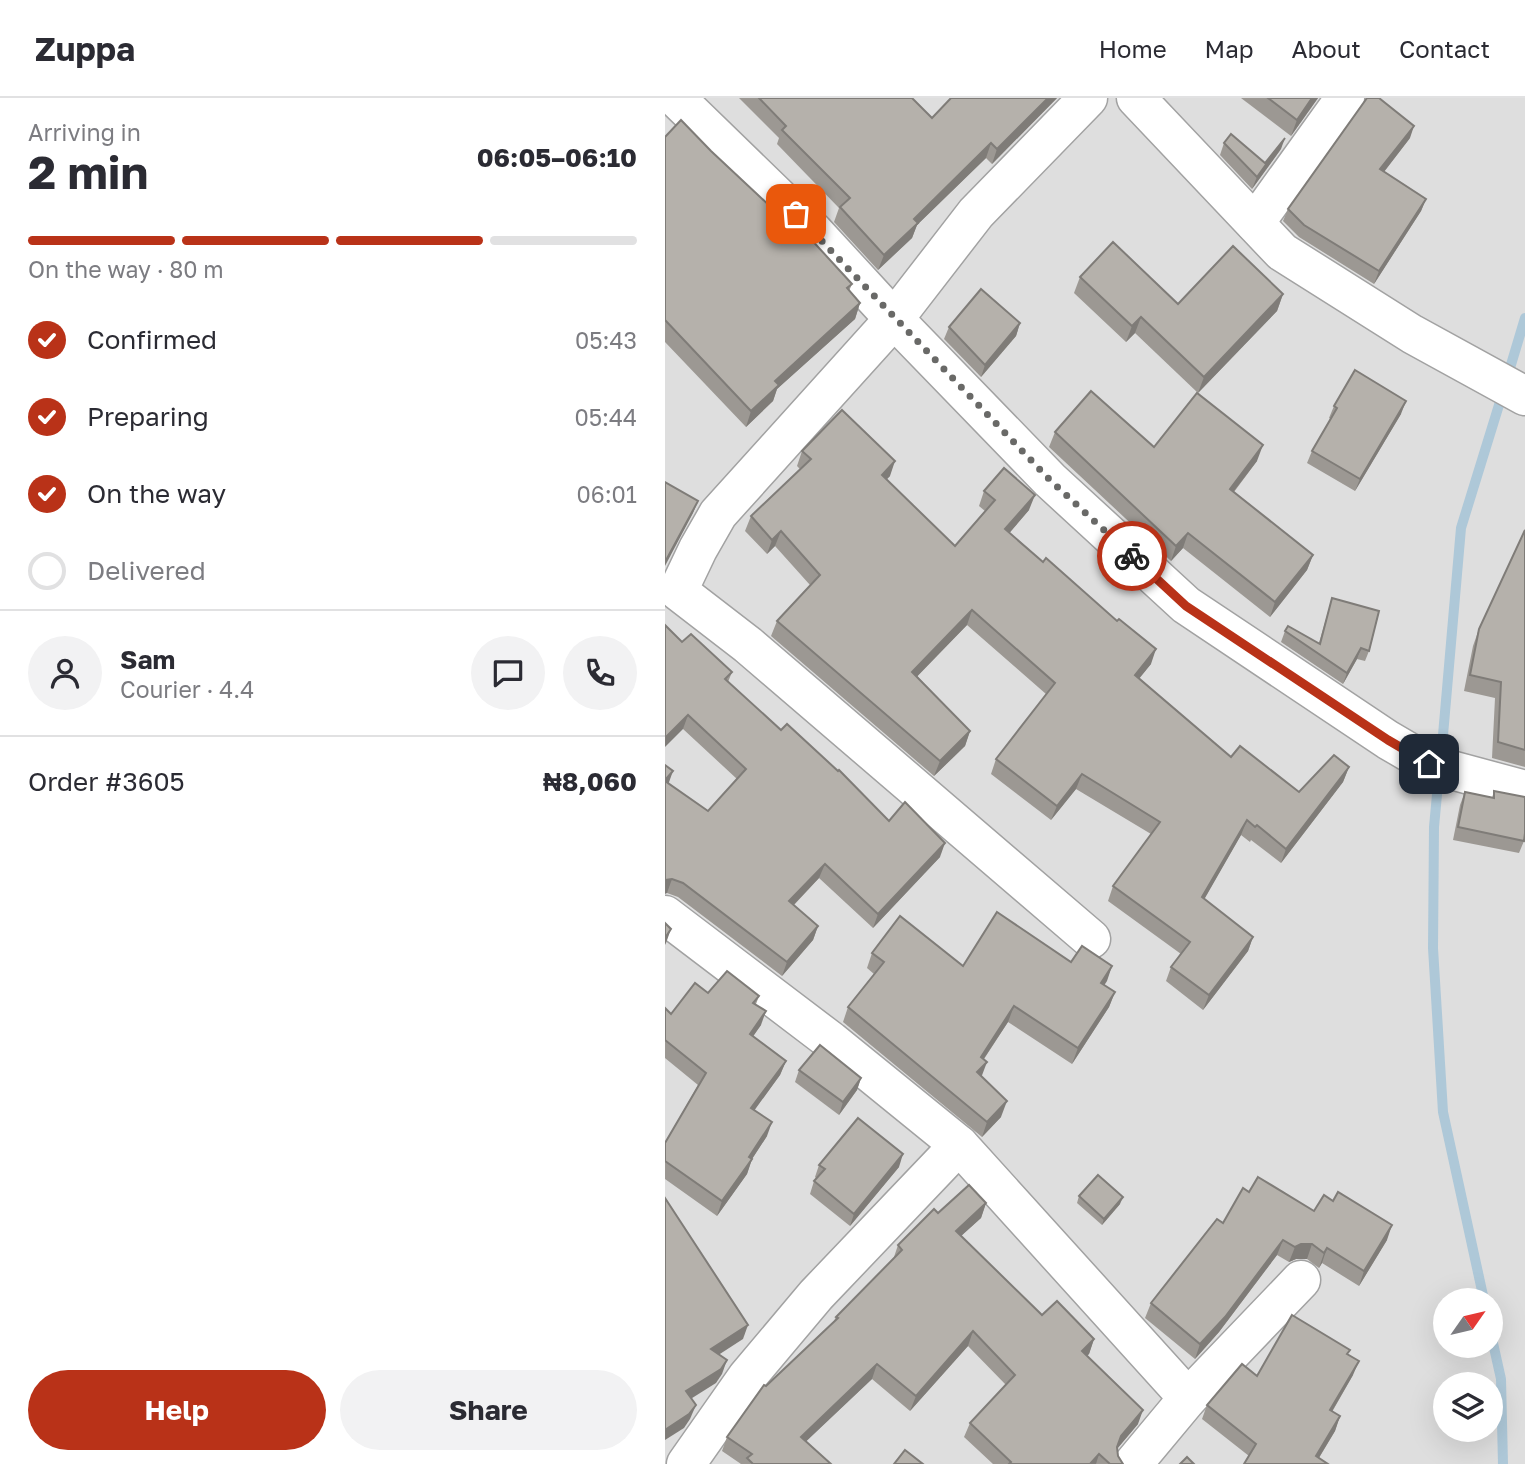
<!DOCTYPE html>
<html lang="en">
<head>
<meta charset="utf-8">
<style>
  body { margin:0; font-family:"Golos Text",sans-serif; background:#f2f2f3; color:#2b2b33; height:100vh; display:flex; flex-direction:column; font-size:26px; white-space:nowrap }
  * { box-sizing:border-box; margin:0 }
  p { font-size:23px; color:#7c7c81 }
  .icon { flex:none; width:38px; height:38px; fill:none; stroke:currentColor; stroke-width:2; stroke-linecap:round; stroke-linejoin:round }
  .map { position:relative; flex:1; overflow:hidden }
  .panel { display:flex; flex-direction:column; background:#fff; width:665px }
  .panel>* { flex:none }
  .needle { width:46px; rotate:56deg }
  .buttons { position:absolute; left:768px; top:1190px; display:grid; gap:14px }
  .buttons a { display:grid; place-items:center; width:70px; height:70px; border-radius:50%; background:#fff; box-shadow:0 7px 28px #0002; font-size:35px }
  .pin { position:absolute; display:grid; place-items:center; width:60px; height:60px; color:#fff; margin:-30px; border-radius:14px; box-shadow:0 4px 10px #0006 }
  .courier { position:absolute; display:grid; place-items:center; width:70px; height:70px; margin:-35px; border:5px solid #b93218; border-radius:50%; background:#fff; color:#222; box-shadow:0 2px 9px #0007 }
  .head em { font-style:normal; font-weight:700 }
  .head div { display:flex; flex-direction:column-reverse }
  .head { display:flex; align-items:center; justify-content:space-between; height:119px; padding:0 28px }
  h1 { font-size:46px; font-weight:700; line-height:52px }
  .bar { display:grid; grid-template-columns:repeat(4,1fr); gap:10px 7px; align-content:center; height:84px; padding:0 28px }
  .bar i { height:9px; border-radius:5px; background:#e1e1e2 }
  .bar .on { background:#b93218 }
  .bar p { grid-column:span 4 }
  .line { display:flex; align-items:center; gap:18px; padding:0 28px; border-top:2px solid #e1e1e2 }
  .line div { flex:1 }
  .round { display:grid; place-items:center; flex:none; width:74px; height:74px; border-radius:37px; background:#f2f2f3 }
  ol { padding:0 28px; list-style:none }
  li { display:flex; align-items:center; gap:21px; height:77px }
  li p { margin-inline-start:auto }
  li .icon { padding:7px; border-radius:50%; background:#b93218; color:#fff; stroke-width:4 }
  li:last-child { color:#7c7c81 }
  li i { width:38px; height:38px; border:4px solid #e1e1e2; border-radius:50% }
  .action { display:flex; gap:14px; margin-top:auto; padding:14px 28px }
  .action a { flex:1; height:80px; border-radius:42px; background:#b93218; color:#fff; font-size:28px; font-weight:700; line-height:80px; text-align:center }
  .action a+a { background:#f2f2f3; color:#2b2b33 }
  header { display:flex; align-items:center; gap:42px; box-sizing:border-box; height:98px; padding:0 35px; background:#fff; border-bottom:2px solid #e1e1e2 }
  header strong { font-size:33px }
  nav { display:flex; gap:38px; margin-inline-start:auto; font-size:24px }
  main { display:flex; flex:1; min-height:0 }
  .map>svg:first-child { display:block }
  .residential { fill:#dedede; fill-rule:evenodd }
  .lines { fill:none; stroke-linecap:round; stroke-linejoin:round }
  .stream { stroke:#aec8d8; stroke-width:10 }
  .minor-casing { stroke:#a2a2a2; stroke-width:41 }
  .minor { stroke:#fff; stroke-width:38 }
  .wall { fill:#9c9893 }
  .shaded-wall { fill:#7f7c78 }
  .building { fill:#b5b1ab; stroke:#7f7c78; stroke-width:2 }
  .done { stroke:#696967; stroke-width:7; stroke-dasharray:0 12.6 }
  .route { stroke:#b93218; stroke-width:9 }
</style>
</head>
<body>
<header>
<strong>Zuppa</strong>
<nav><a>Home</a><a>Map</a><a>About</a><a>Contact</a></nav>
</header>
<main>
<section class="panel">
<div class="head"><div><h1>2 min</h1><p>Arriving in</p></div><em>06:05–06:10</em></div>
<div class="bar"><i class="on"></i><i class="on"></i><i class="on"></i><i></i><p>On the way · 80 m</p></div>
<ol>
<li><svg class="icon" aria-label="check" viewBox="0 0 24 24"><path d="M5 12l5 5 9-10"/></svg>Confirmed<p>05:43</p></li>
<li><svg class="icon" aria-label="check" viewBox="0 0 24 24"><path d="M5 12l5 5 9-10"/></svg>Preparing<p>05:44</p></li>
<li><svg class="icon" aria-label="check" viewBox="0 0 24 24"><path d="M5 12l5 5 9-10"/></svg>On the way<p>06:01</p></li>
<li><i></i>Delivered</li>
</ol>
<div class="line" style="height:126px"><a class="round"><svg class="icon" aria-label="person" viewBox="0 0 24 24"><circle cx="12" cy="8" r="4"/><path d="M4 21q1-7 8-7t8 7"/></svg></a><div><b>Sam</b><p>Courier · 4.4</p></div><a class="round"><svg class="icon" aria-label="chat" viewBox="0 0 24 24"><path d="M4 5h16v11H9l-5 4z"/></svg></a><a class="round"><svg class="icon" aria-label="phone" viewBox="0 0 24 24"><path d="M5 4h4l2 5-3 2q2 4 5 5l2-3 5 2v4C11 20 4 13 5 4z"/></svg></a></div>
<div class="line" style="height:91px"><div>Order #3605</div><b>₦8,060</b></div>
<div class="action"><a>Help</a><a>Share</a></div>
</section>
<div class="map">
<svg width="860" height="1366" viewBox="0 0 860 1366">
  <rect width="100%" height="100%" fill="#f0eee8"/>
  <path class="residential" d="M0 0H860V1366H0ZM780 1202H826V1248H780ZM780 1286H826V1332H780Z"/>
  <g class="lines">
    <g class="stream">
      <path d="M842 280 860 220"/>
      <path d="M776 660 796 430 838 294"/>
      <path d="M774 675 769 729 768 850 778 1014 819 1202"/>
      <path d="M826 1236 836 1281 838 1366"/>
    </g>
    <defs>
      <g id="minor">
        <path d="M11 0 149 134 229 221 385 382 521 507 723 642 764 666 860 692"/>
        <path d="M423 0 311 115 229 221 53 416 33 451 13 493 83 547 426 841"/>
        <path d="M471 0 617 154 747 236 860 298"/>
        <path d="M590 125 680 0"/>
        <path d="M0 817 166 943 294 1047 523 1300"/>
        <path d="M21 1366 82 1279 151 1197 294 1047"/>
        <path d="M468 1366 523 1300 636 1182"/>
      </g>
    </defs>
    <use href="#minor" class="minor-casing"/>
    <use href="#minor" class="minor"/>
  </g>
  <g class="wall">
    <path d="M74 0H247L267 20 286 0H392L327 66 321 60 252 127 247 140 213 172 169 124 174 110 112 46 114 40Z"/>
    <path d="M576 0H653L626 38Z"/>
    <path d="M0 39 46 53 187 186 184 193 195 205 190 221 112 291 108 303 81 329 0 244Z"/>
    <path d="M745 40 719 74 761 101 756 113 709 186 634 139 618 123 623 111Z"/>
    <path d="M559 45 600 65 616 51 587 91 555 57Z"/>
    <path d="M415 179 513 206 618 196 612 213 533 295 470 235 461 244 409 195Z"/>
    <path d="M355 225 351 238 316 279 279 241 284 229Z"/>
    <path d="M669 308 736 316 690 393 642 365 647 353 666 321 664 320Z"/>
    <path d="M390 334 592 363 569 394 648 457 642 472 605 519 518 450 506 463 384 349Z"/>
    <path d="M137 353 225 378 221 382 290 448 320 413 314 408 319 393 364 412 344 435 486 566 474 580 566 659 634 694 684 669 678 684 616 765 586 742 585 744 576 737 539 801 588 839 583 853 538 912 501 883 506 869 516 856 443 803 448 788 486 736 411 691 386 722 326 676 331 661 381 596 302 527 252 578 305 633 300 648 269 678 106 538 112 523 145 487 110 448 102 456 80 433 86 418 135 371 132 368Z"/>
    <path d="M860 432V669L827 660 830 600 799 593 808 548 814 531Z"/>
    <path d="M667 500 704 553 700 563 692 561 678 586 616 544 620 533 654 545Z"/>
    <path d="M17 544 67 574 63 584 116 632 224 723 275 759 208 830 154 780 129 807 153 828 148 842 117 878 13 799 2 795 3 685 43 713 72 681 18 631Z"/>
    <path d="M829 693 859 743 854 755 788 742 795 707 800 694 827 700Z"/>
    <path d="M207 855 298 868 406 864 447 868 439 887 450 894 444 909 407 966 343 924 319 961 316 979 336 1019 317 1039 178 924 183 909 209 876 202 870Z"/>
    <path d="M43 895 94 898 91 906 96 927 88 938 121 963 115 977 89 1012 102 1038 87 1061 82 1076 52 1118 0 1081V1045L33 987 0 960V910L6 916Z"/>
    <path d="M134 972 196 980 192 992 174 1017 130 984Z"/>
    <path d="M154 1067 234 1069 185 1128 145 1096 149 1083 152 1081 150 1079Z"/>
    <path d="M584 1094 649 1113 722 1142 694 1188 657 1165 654 1170 642 1161H631L624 1164 612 1157 554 1234 530 1261 480 1220 486 1205 558 1125Z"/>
    <path d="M414 1098 455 1106 437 1127 412 1105Z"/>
    <path d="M321 1105 316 1120 296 1138 377 1217 429 1241 424 1256 421 1258 473 1326 452 1351 453 1358 458 1366H328L299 1339 305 1325 341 1287 303 1248 245 1313 207 1281 141 1343 166 1366H76L57 1353 62 1339 101 1288 169 1223 171 1219 228 1162 233 1147 273 1115Z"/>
    <path d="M683 1257 688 1277 667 1314 675 1318 670 1333 654 1360 584 1358 537 1321 542 1307 592 1278Z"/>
  </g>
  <g class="shaded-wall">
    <path d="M383 0H392L327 66 332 51Z"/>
    <path d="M647 0H653L626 38 632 22Z"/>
    <path d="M749 28 745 40 711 84 715 71Z"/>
    <path d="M620 40 616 51 587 91 592 79Z"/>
    <path d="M326 45 321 60 252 127 247 140 213 172 219 157 249 121Z"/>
    <path d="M761 101 756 113 709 186 714 173Z"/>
    <path d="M618 196 612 213 533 295 539 279Z"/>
    <path d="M195 205 190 221 112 291 108 303 81 329 86 313 110 283Z"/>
    <path d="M476 219 470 235 461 244 467 228Z"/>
    <path d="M355 225 351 238 316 279 320 267Z"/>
    <path d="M741 303 736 316 690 393 695 381Z"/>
    <path d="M598 347 592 363 559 406 565 391Z"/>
    <path d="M230 363 225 378 211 392 217 377Z"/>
    <path d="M370 397 364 412 335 446 340 431Z"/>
    <path d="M33 403 28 415 0 468V464Z"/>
    <path d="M116 433 110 448 102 456 107 442Z"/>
    <path d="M523 435 518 450 506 463 511 448Z"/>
    <path d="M648 457 642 472 605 519 610 504Z"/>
    <path d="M307 512 302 527 242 589 247 574Z"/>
    <path d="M696 550 692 561 678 586 682 575Z"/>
    <path d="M491 551 486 566 465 592 470 577Z"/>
    <path d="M23 617 18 631 0 649V640Z"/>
    <path d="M305 633 300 648 269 678 275 663Z"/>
    <path d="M684 669 678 684 616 765 621 751Z"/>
    <path d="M8 673 3 687 0 682Z"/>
    <path d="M417 676 411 691 386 722 392 708Z"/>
    <path d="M582 722 576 737 532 814 537 799Z"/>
    <path d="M280 745 275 759 208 830 213 816Z"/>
    <path d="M160 766 154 780 119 817 124 803Z"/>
    <path d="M7 781 2 795 0 796V782Z"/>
    <path d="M153 828 148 842 117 878 122 864Z"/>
    <path d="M6 831 1 845 0 847V840Z"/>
    <path d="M588 839 583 853 538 912 544 897Z"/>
    <path d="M447 868 442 883 431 900 436 885Z"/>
    <path d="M450 894 444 909 407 966 413 950Z"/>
    <path d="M349 908 343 924 310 974 316 959Z"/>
    <path d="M101 913 96 927 80 950 85 936Z"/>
    <path d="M121 963 115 977 81 1024 86 1010Z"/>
    <path d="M322 964 316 980 312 974Z"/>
    <path d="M196 980 192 992 174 1017 178 1004Z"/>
    <path d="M342 1003 336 1019 317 1039 322 1024Z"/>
    <path d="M107 1024 102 1038 87 1061 82 1076 52 1118 57 1103 84 1059Z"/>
    <path d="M238 1056 234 1069 185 1128 189 1116Z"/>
    <path d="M458 1099 455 1106 437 1127 439 1121Z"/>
    <path d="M321 1105 316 1120 286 1147 291 1133Z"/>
    <path d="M727 1127 722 1142 694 1188 699 1173Z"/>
    <path d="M618 1142 612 1157 554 1234 530 1261 535 1246Z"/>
    <path d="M636 1146H647L642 1161H631L624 1164 630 1149Z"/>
    <path d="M662 1150 657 1165 654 1170 659 1155Z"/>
    <path d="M83 1227 78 1241 41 1265 46 1251Z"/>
    <path d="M308 1233 303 1248 245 1313 251 1298Z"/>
    <path d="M429 1241 424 1256 411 1268 417 1253Z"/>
    <path d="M62 1262 57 1276 51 1285 16 1307 21 1293Z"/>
    <path d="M694 1263 688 1277 659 1327 665 1312Z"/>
    <path d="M212 1266 207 1281 131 1353 136 1339Z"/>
    <path d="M31 1307 25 1321 19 1330 0 1342V1332Z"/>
    <path d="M478 1312 473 1326 451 1352 446 1363 456 1338Z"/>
    <path d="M675 1318 670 1333 650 1366 651 1358Z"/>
    <path d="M434 1356 431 1366H425Z"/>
  </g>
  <g class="building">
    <path d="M94 0H247L267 20 286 0H383L332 51 326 45 249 121 253 125 219 157 175 109 185 100 117 32 121 28Z"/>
    <path d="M603 0H647L632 22Z"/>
    <path d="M702 0H714L749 28 715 71 761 101 714 173 639 127 623 111Z"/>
    <path d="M16 22 46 53 140 141 143 138 187 186 182 190 195 205 110 283 114 287 86 313 0 222V39Z"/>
    <path d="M566 36 600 65 620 40 592 79 559 45Z"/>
    <path d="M448 144 513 206 568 148 618 196 539 279 476 219 467 228 415 179Z"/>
    <path d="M316 191 355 225 320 267 284 229Z"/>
    <path d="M690 272 741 303 695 381 647 353 672 310 669 308Z"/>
    <path d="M426 293 489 349 532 295 598 347 565 391 648 457 610 504 523 435 511 448 390 334Z"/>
    <path d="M177 312 230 363 217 377 290 448 330 402 319 393 339 370 370 397 340 431 378 464 381 460 452 523 454 521 491 551 470 577 566 659 575 648 634 694 669 657 684 669 621 751 592 727 590 729 582 722 537 799 588 839 544 897 506 869 525 844 448 788 495 724 417 676 392 708 331 661 390 585 307 512 247 574 305 633 275 663 112 523 155 477 116 433 107 442 86 418 146 361 137 353Z"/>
    <path d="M0 384 33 403 0 464Z"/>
    <path d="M860 432V652L833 644 836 584 805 577 814 531Z"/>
    <path d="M667 500 714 513 704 553 696 550 682 575 620 533 623 528 655 546Z"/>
    <path d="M0 527 17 544 26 536 67 574 60 581 116 632 122 626 173 673 174 672 224 723 240 704 280 745 213 816 160 766 124 803 153 828 122 864 18 785 7 781 0 782V683L43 713 81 671 23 617 0 640Z"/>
    <path d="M0 667 8 673 0 682Z"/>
    <path d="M829 693 860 699V735L859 743 793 729 800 694 829 700Z"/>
    <path d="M332 814 406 864 417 848 447 868 436 885 450 894 413 950 349 908 316 959 322 964 312 974 342 1003 322 1024 183 909 219 864 207 855 235 818 298 868Z"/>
    <path d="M0 825 6 831 0 840Z"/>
    <path d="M62 873 94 898 88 905 101 913 85 936 121 963 86 1010 107 1024 84 1059 87 1061 57 1103 0 1063V1045L41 975 0 942V910L6 916 30 885 43 895Z"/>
    <path d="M155 947 196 980 178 1004 134 972Z"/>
    <path d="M193 1020 238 1056 189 1116 149 1083 160 1071 154 1067Z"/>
    <path d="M433 1077 458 1099 439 1121 414 1098Z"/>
    <path d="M593 1079 649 1113 659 1097 668 1103 673 1094 727 1127 699 1173 662 1150 659 1155 647 1146H636L630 1149 618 1142 560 1219 535 1246 486 1205 552 1121 558 1125 578 1090 584 1094Z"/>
    <path d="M304 1087 321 1105 291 1133 377 1217 392 1203 429 1241 417 1253 478 1312 456 1338 452 1349 453 1358 458 1366H445L434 1356 425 1366H344L346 1364 305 1325 350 1277 308 1233 251 1298 212 1266 136 1339 166 1366H88L82 1360 87 1356 62 1339 99 1287 101 1288 173 1220 171 1219 237 1152 233 1147 269 1111 273 1115Z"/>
    <path d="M0 1100 83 1227 46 1251 62 1262 56 1271 21 1293 31 1307 24 1316 0 1332Z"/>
    <path d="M627 1217 685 1252 682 1256 694 1263 665 1312 675 1318 651 1358 663 1366H579L591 1346 542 1307 577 1266 592 1278Z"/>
    <path d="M240 1352 258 1366H229Z"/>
    <path d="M522 1359 529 1366H515Z"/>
  </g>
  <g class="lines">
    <path class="done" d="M131 116 385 382 467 458"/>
    <path class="route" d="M467 458 521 508 723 642 764 666"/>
  </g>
</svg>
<div class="buttons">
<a><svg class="needle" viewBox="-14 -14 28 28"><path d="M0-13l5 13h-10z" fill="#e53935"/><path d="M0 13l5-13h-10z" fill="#7c7c81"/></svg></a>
<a><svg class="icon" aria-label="layers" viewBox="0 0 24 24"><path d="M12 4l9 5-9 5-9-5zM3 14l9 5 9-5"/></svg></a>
</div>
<div class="pin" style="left:131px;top:116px;background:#ea580c"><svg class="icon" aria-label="bag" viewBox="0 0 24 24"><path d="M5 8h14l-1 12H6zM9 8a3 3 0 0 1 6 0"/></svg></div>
<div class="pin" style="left:764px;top:666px;background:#1f2937"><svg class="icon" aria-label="home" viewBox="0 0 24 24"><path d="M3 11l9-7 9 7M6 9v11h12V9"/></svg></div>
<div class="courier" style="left:467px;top:458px"><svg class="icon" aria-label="bike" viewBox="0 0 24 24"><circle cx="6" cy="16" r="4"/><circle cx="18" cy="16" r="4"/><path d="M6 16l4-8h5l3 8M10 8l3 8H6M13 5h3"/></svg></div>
</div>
</main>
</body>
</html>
